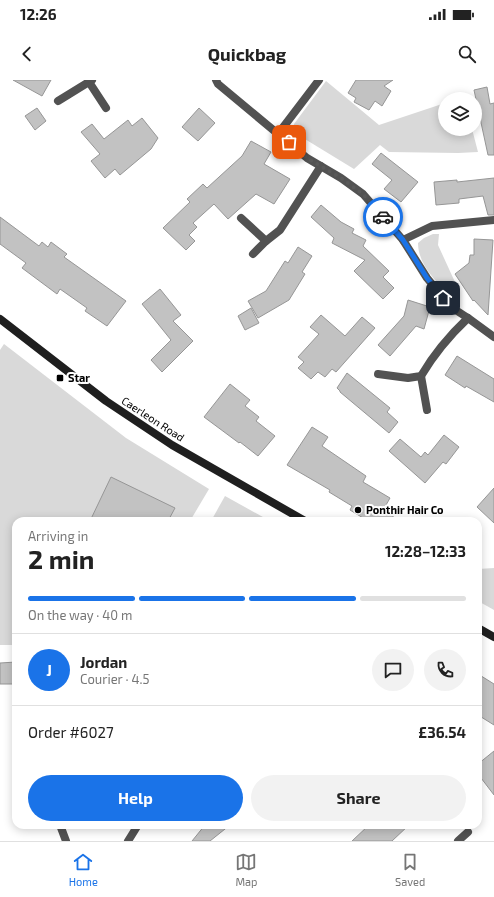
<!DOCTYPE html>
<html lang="en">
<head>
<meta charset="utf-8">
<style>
  body { margin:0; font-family:"Exo 2",sans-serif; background:#f2f2f2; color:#222; height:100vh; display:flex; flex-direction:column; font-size:15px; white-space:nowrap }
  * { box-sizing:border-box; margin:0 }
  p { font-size:13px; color:#767676 }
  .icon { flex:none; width:22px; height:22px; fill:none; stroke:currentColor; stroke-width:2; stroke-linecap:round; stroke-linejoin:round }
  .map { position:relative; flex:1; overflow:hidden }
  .drawer { position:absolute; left:12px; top:437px; width:470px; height:312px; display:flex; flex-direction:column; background:#fff; border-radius:12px; box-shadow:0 2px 10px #0003 }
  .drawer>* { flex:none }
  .tools { position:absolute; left:438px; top:12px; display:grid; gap:8px }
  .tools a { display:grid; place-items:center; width:44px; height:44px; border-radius:50%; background:#fff; box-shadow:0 2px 10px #0003; font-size:20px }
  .pin { position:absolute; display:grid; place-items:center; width:34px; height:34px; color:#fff; margin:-17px; border-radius:8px; box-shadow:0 2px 6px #0006 }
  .courier { position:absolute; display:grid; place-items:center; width:40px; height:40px; margin:-20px; border:3px solid #1a73e8; border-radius:50%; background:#fff; color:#222; box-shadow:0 1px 5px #0007 }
  .summary em { font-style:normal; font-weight:700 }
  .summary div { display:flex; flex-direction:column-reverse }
  .summary { display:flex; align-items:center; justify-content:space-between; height:68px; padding:0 16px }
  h1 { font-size:26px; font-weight:700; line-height:30px }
  .bar { display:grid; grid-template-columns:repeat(4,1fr); gap:6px 4px; align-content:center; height:48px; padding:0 16px }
  .bar i { height:5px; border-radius:3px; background:#e0e0e0 }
  .bar .on { background:#1a73e8 }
  .bar p { grid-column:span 4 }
  .line { display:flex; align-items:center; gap:10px; padding:0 16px; border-top:1px solid #e0e0e0 }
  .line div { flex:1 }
  .round { display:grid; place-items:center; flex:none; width:42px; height:42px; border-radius:21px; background:#f2f2f2 }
  .primary-button { display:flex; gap:8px; margin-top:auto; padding:8px 16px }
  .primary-button a { flex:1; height:46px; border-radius:24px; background:#1a73e8; color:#fff; font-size:16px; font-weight:700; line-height:46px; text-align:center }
  .primary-button a+a { background:#f2f2f2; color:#222 }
  .status { display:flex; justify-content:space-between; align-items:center; height:28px; padding:0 20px; background:#fff; direction:ltr }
  .status svg { height:11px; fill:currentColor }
  header { display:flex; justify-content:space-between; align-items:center; height:52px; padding:0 16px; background:#fff; font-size:18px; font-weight:700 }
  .tabs { display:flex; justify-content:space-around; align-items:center; height:56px; border-top:1px solid #e0e0e0; background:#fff; font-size:11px; color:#767676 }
  .tabs a { display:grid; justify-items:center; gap:2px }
  .tabs .on { color:#1a73e8 }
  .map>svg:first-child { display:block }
  .green { fill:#d9d9d9 }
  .building { fill:#c2c2c2; stroke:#969696 }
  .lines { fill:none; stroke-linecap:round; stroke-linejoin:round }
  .street { stroke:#525252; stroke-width:8 }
  .secondary { stroke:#1f1f1f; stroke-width:8 }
  .done { stroke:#595959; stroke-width:4; stroke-dasharray:0 7.2 }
  .route { stroke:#1a73e8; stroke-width:5 }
  .poi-dot { fill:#000; stroke:#fff; stroke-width:1.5 }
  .labels { text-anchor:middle; stroke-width:4; stroke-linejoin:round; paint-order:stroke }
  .poi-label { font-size:11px; font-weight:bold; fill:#000; stroke:#fff; text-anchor:start }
  .street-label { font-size:11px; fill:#000; stroke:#fff }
</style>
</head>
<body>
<div class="status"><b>12:26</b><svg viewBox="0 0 49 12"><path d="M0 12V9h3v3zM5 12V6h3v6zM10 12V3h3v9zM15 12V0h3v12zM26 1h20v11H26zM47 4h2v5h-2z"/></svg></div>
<header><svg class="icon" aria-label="back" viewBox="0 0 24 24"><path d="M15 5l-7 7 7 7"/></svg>Quickbag<svg class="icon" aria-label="search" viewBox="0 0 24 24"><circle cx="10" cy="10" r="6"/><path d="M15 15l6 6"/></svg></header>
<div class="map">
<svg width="494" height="761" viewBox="0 0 494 761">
  <rect width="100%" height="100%" fill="#fff"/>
  <g class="green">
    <path d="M326 1 379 45 445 23V49H472L478 72 458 73 389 72 380 65 354 89 295 53 293 50 294 44Z"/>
    <path d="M433 154H439L438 165 460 213 452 217C437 203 418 185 418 163L424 158Z"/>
    <path d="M4 264 126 358 209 409 190 441H16V565H0V270Z"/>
    <path d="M225 416 270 441H211Z"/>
    <path d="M494 488V530L478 521V489Z"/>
  </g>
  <g class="building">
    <path d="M13 0H51L42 16Z"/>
    <path d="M356 0H393L384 6 391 11 382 26 375 21 369 30 354 22 356 18 348 13Z"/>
    <path d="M487 7 490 24 494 23V75H488L474 10Z"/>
    <path d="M37 28 46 41 35 50 25 36Z"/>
    <path d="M199 28 215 43 198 61 182 47Z"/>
    <path d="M142 38 158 58 151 69 120 95 115 89 105 98 91 81 100 74 81 52 92 44 104 59 128 40 132 46Z"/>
    <path d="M251 61 271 72 264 84 290 99 274 124 256 114 228 139 214 124 193 143 197 147 189 155 195 161 186 170 163 148 190 122 187 119 203 104 207 108 242 76Z"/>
    <path d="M381 73 418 102 401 122 384 109 392 100 372 84Z"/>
    <path d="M494 98V135H488L483 116 459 119V123L436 125 434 102 457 100V102Z"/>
    <path d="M321 125 341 142 354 149 352 153 366 160 363 166 389 191 383 197 394 208 383 219 354 191 365 180 332 163 334 158 311 137Z"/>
    <path d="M0 137 39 166 42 162 48 167 51 162 67 174 64 177 126 221 107 246 85 231 87 228 60 209 57 214 22 188 26 183 0 164Z"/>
    <path d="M474 159 493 160 488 235 474 220 473 221 455 194 469 183 470 175H474Z"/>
    <path d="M298 167 312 176 302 192 305 194 289 220 258 238 248 221 266 211 285 181 288 183Z"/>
    <path d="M160 209 181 235 173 241 193 261 162 292 151 280 171 260 142 224Z"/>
    <path d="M408 220 430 227 424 249 416 246 390 276 378 265 404 236Z"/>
    <path d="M251 228 259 243 245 250 238 236Z"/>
    <path d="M321 235 345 256 362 237 375 248 336 292 332 289 325 297 318 292 311 299 298 288 304 282 298 277 319 254 310 247Z"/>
    <path d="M457 276 494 299V322L466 306 465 308 445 295Z"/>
    <path d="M347 293 390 328 387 332 398 342 389 353 340 312V311L337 308Z"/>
    <path d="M230 304 250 320 245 326 259 337 256 341 275 356 258 376 240 362 239 363 204 337Z"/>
    <path d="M312 347 328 357 322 366 366 396 363 402 390 418 386 425 396 432 390 441H368L350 430 352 426 329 412 330 410 287 385Z"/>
    <path d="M444 355 459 367 446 384 443 382 425 403 389 371 400 359 421 377 425 372 428 375Z"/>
    <path d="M111 397 175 428 168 441H90Z"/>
    <path d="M494 408V443L477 427Z"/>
    <path d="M16 582V604H0V583Z"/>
    <path d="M478 594 494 604V645L478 635Z"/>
    <path d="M494 671V715L478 694V684Z"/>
    <path d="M205 745H230L210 761H192Z"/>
    <path d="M369 745H409L392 761H352Z"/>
  </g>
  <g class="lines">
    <g class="street">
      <path d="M216 0 218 4 307 78 341 98 363 114 403 160 427 198 451 227 468 238 494 257"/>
      <path d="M89 2 106 28"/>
      <path d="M58 21 92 0"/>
      <path d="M278 54 319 0"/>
      <path d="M241 138 266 161"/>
      <path d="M403 160 432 146 494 140"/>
      <path d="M253 174 266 161 280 150 321 86"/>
      <path d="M378 294 408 298 421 296C434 274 450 255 468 238"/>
      <path d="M421 296 427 330"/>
      <path d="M60 745 66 761"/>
      <path d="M128 761 138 745"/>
      <path d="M458 761 468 752"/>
    </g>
    <g class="secondary">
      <path d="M0 239 106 321 172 365 305 441"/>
      <path d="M478 548 494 557"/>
    </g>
  </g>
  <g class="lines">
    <path class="done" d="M289 62 307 78 341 98 363 114 383 137"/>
    <path class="route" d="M383 137 403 160 427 198 443 218"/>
  </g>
  <g class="poi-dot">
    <rect x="56" y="294" width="8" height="8" rx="2"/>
    <circle cx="358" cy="430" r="4"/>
  </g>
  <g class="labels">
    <g class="poi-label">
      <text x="68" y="302">Star</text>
      <text x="366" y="434">Ponthir Hair Co</text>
    </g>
    <g class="street-label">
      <text transform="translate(153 339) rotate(33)" y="4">Caerleon Road</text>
    </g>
  </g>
</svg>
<div class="tools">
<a><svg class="icon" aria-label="layers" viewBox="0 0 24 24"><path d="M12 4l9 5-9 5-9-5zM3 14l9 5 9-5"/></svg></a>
</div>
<div class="pin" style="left:289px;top:62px;background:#ea580c"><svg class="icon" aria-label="bag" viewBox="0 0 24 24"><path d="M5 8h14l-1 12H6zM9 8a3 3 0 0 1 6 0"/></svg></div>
<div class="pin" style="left:443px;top:218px;background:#1f2937"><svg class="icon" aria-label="home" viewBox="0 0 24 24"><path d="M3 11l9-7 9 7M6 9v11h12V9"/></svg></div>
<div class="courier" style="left:383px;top:137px"><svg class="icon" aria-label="car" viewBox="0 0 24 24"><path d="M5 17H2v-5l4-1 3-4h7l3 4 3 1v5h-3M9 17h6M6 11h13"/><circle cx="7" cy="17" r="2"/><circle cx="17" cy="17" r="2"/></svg></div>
<section class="drawer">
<div class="summary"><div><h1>2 min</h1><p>Arriving in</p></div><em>12:28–12:33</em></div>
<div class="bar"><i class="on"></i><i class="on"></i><i class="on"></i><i></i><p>On the way · 40 m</p></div>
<div class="line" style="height:72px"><b class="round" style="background:#1a73e8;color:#fff">J</b><div><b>Jordan</b><p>Courier · 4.5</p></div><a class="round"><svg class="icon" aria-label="chat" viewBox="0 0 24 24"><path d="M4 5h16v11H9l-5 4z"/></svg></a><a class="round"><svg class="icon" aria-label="phone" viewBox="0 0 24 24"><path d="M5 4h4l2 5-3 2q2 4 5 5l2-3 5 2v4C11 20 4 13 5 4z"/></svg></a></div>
<div class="line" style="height:52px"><div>Order #6027</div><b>£36.54</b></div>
<div class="primary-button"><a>Help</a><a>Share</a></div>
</section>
</div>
<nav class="tabs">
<a class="on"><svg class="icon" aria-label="home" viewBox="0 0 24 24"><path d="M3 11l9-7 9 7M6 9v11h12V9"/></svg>Home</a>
<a><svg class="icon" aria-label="map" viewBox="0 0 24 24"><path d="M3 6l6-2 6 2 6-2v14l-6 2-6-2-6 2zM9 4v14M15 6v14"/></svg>Map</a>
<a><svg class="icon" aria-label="saved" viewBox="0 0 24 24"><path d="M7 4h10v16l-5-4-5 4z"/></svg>Saved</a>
</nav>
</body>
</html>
